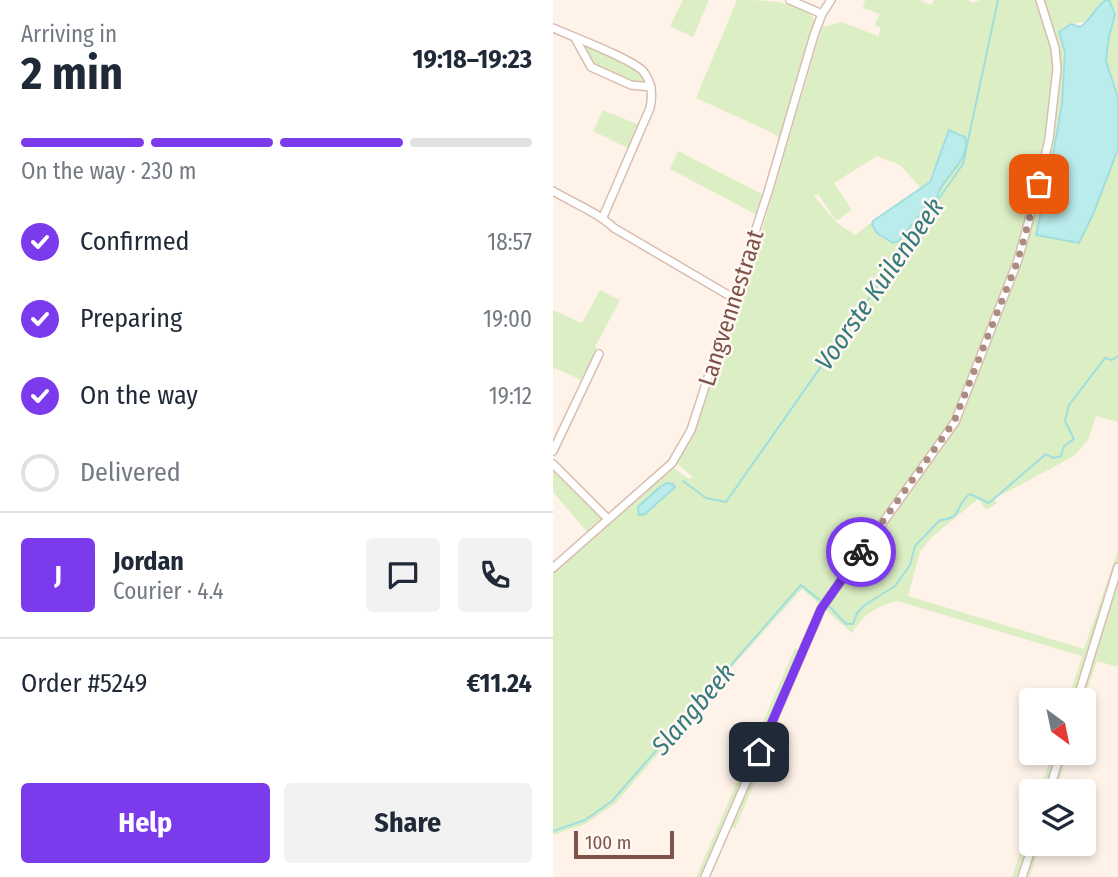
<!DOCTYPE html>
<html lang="en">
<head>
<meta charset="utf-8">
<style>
  body { margin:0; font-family:"Fira Sans Condensed",sans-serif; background:#f2f2f3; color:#1f2937; height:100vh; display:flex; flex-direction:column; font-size:26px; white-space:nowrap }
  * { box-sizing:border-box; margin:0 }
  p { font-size:23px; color:#747a83 }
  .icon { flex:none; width:38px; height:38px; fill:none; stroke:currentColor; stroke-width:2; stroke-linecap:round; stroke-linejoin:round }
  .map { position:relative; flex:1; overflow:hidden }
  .side { display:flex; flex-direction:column; background:#fff; width:553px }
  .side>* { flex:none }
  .needle { width:46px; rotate:147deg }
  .controls { position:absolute; left:466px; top:688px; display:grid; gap:14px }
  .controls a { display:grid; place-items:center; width:77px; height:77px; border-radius:7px; background:#fff; box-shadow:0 4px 10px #0003; font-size:35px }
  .scale { position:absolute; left:21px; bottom:18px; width:100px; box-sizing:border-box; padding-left:7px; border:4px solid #7e5448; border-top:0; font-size:19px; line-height:24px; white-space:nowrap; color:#7e5448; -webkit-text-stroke:5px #fff8f2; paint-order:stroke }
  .pin { position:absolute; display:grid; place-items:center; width:60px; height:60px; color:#fff; margin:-30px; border-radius:14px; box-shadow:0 4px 10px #0006 }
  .courier { position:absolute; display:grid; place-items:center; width:70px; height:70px; margin:-35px; border:5px solid #7c3aed; border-radius:50%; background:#fff; color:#222; box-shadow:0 2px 9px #0007 }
  .headline em { font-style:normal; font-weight:700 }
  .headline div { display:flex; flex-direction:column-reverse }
  .headline { display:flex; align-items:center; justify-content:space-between; height:119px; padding:0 21px }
  h1 { font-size:46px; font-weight:700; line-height:52px }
  .bar { display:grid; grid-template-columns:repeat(4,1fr); gap:10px 7px; align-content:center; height:84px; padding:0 21px }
  .bar i { height:9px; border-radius:5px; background:#e0e1e3 }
  .bar .active { background:#7c3aed }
  .bar p { grid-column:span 4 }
  .line { display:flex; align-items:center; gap:18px; padding:0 21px; border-top:2px solid #e0e1e3 }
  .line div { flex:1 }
  .round { display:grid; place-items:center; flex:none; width:74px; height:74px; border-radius:7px; background:#f2f2f3 }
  ol { padding:0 21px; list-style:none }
  li { display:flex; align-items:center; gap:21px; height:77px }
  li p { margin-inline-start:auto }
  li .icon { padding:7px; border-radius:50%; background:#7c3aed; color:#fff; stroke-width:4 }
  li:last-child { color:#747a83 }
  li i { width:38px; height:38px; border:4px solid #e0e1e3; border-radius:50% }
  .action { display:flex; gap:14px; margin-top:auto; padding:14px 21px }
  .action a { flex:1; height:80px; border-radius:7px; background:#7c3aed; color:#fff; font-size:28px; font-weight:700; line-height:80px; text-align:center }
  .action a+a { background:#f2f2f3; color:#1f2937 }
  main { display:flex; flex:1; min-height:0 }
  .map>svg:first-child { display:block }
  .green { fill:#dcefc4; fill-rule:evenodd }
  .water { fill:#baecec; stroke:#9fdedf; stroke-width:2 }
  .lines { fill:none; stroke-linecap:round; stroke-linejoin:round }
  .stream { stroke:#9fdedf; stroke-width:2 }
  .street-casing { stroke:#d8bdb1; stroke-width:10 }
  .street { stroke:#fff; stroke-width:7 }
  .done { stroke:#ab8c80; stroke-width:7; stroke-dasharray:0 12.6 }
  .route { stroke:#7c3aed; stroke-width:9 }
  .labels { text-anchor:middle; stroke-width:5; stroke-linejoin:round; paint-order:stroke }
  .street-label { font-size:24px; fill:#7e5448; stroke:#fff8f2 }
  .water-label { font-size:26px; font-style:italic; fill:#367b7c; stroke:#fff8f2 }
</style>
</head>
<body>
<main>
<section class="side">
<div class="headline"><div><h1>2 min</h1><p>Arriving in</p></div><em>19:18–19:23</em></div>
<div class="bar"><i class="active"></i><i class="active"></i><i class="active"></i><i></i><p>On the way · 230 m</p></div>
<ol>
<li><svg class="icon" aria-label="check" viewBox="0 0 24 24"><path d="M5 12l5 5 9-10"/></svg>Confirmed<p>18:57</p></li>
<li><svg class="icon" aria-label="check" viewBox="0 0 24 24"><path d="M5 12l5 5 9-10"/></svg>Preparing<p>19:00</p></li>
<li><svg class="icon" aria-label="check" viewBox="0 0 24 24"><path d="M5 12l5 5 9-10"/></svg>On the way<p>19:12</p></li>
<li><i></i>Delivered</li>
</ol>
<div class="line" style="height:126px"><b class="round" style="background:#7c3aed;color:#fff">J</b><div><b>Jordan</b><p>Courier · 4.4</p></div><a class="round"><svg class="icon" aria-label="chat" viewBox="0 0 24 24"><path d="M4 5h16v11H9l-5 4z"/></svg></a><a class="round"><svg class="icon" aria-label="phone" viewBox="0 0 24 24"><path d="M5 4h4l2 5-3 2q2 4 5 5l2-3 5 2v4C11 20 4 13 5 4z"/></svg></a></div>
<div class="line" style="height:91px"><div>Order #5249</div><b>€11.24</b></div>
<div class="action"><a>Help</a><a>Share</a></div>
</section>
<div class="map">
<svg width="565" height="877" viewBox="0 0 565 877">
  <rect width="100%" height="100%" fill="#fff3e9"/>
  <g class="green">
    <path d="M130 0H156L140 37 117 26Z"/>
    <path d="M184 0C208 0 247 0 262 20L227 139 220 133 143 98Z"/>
    <path d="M312 0H367L378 5 381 0H415L420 3 427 0H553L544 6 536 21 518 24C512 51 512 78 509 106 503 149 493 192 483 235L526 243 565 149V422L543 416 535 440 521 456 441 499 444 503 433 510 425 499 378 538 367 552 355 596 531 649 565 550V667L544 661 530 702V700H515L529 656 344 601C323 607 311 613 299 633L249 589 187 658 63 803 32 824 0 835V574L118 469 121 468 136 479 140 477 123 463 138 438 209 230 269 27 289 22 325 36 328 28 321 25 327 14 310 8ZM396 130 410 134V157L386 190 384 197 377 201 319 226 320 221 302 235 283 222 261 196 265 194 283 221 299 210 281 183 324 156 347 165 367 187 374 185Z"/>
    <path d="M556 0H565V106L553 61Z"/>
    <path d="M32 46C48 53 88 65 92 82L81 84 38 63 30 48Z"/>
    <path d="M50 110 86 125 76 149 40 131Z"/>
    <path d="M125 151 211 195 204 215 117 169Z"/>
    <path d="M47 290 67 300 42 347 44 348 28 380 2 368 0 371V310L29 323Z"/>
    <path d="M0 468 48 516V521L35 533 0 492Z"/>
    <path d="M242 648 251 652 216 737 224 740 209 775 202 782 182 829 176 826 156 877H143Z"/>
    <path d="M499 753H515L503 791H487Z"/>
    <path d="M478 819V844H487L477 877H459Z"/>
  </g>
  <g class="water">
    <path d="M553 0H556L562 15 556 36 553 61 565 98V149L541 212 526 243 483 235 497 172 509 104 512 52 506 32 518 24 527 27C540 19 540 8 553 0Z"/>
    <path d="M396 130 412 137C419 161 389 176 384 197L377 202 346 241 340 243 324 233 319 225 320 221 377 182Z"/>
    <path d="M114 483 120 484 122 487 92 514 86 515 85 507 107 487Z"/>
  </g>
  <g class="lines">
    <g class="stream">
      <path d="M130 481 153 498 173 502 410 164 445 0"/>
      <path d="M276 606 293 624H300L304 613 312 605 342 586 357 565 362 546 387 520C410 519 402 504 417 494L436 503 493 454 500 458 508 456 511 446 521 439 512 421 516 405 552 358 559 360 565 356"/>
      <path d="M0 831 32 820 59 801 248 585 269 602"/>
    </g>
    <defs>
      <g id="street">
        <path d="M237 0 269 14"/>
        <path d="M0 28C20 37 77 58 90 71 99 82 100 95 97 108L50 217"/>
        <path d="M22 38 38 67 78 85 98 87"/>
        <path d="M0 191C20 203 44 212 61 228L182 299"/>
        <path d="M0 451 46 354"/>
        <path d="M0 464 55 519"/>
        <path d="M0 568 119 463 138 430 215 192 261 35 269 14 278 0"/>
        <path d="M524 700 565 567"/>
        <path d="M496 791 508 752"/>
        <path d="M152 877 268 609 402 422 465 260 486 184 496 139 504 69 502 48 487 0"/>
        <path d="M469 877 480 844"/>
      </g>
    </defs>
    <use href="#street" class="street-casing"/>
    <use href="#street" class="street"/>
  </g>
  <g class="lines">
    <path class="done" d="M308 552 401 422 465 260 486 184"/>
    <path class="route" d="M206 752 268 609 308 552"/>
  </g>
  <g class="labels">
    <g class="street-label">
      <text transform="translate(178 308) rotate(-72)" y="8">Langvennestraat</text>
    </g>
    <g class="water-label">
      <text transform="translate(326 284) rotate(-55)" y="9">Voorste Kuilenbeek</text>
      <text transform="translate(140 709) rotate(-49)" y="9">Slangbeek</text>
    </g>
  </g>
</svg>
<div class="controls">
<a><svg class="needle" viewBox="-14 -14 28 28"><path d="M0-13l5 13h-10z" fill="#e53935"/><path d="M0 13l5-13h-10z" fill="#747a83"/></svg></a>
<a><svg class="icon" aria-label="layers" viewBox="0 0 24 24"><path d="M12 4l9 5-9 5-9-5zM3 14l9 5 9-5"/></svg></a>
</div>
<div class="scale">100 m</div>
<div class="pin" style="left:486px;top:184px;background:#ea580c"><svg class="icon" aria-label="bag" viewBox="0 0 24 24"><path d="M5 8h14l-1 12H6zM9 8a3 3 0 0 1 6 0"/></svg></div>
<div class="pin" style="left:206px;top:752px;background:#1f2937"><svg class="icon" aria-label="home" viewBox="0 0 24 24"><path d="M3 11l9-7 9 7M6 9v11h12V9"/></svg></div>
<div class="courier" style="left:308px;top:552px"><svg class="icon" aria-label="bike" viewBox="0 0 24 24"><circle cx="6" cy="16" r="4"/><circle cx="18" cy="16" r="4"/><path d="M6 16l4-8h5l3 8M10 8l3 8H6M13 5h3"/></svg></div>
</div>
</main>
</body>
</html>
